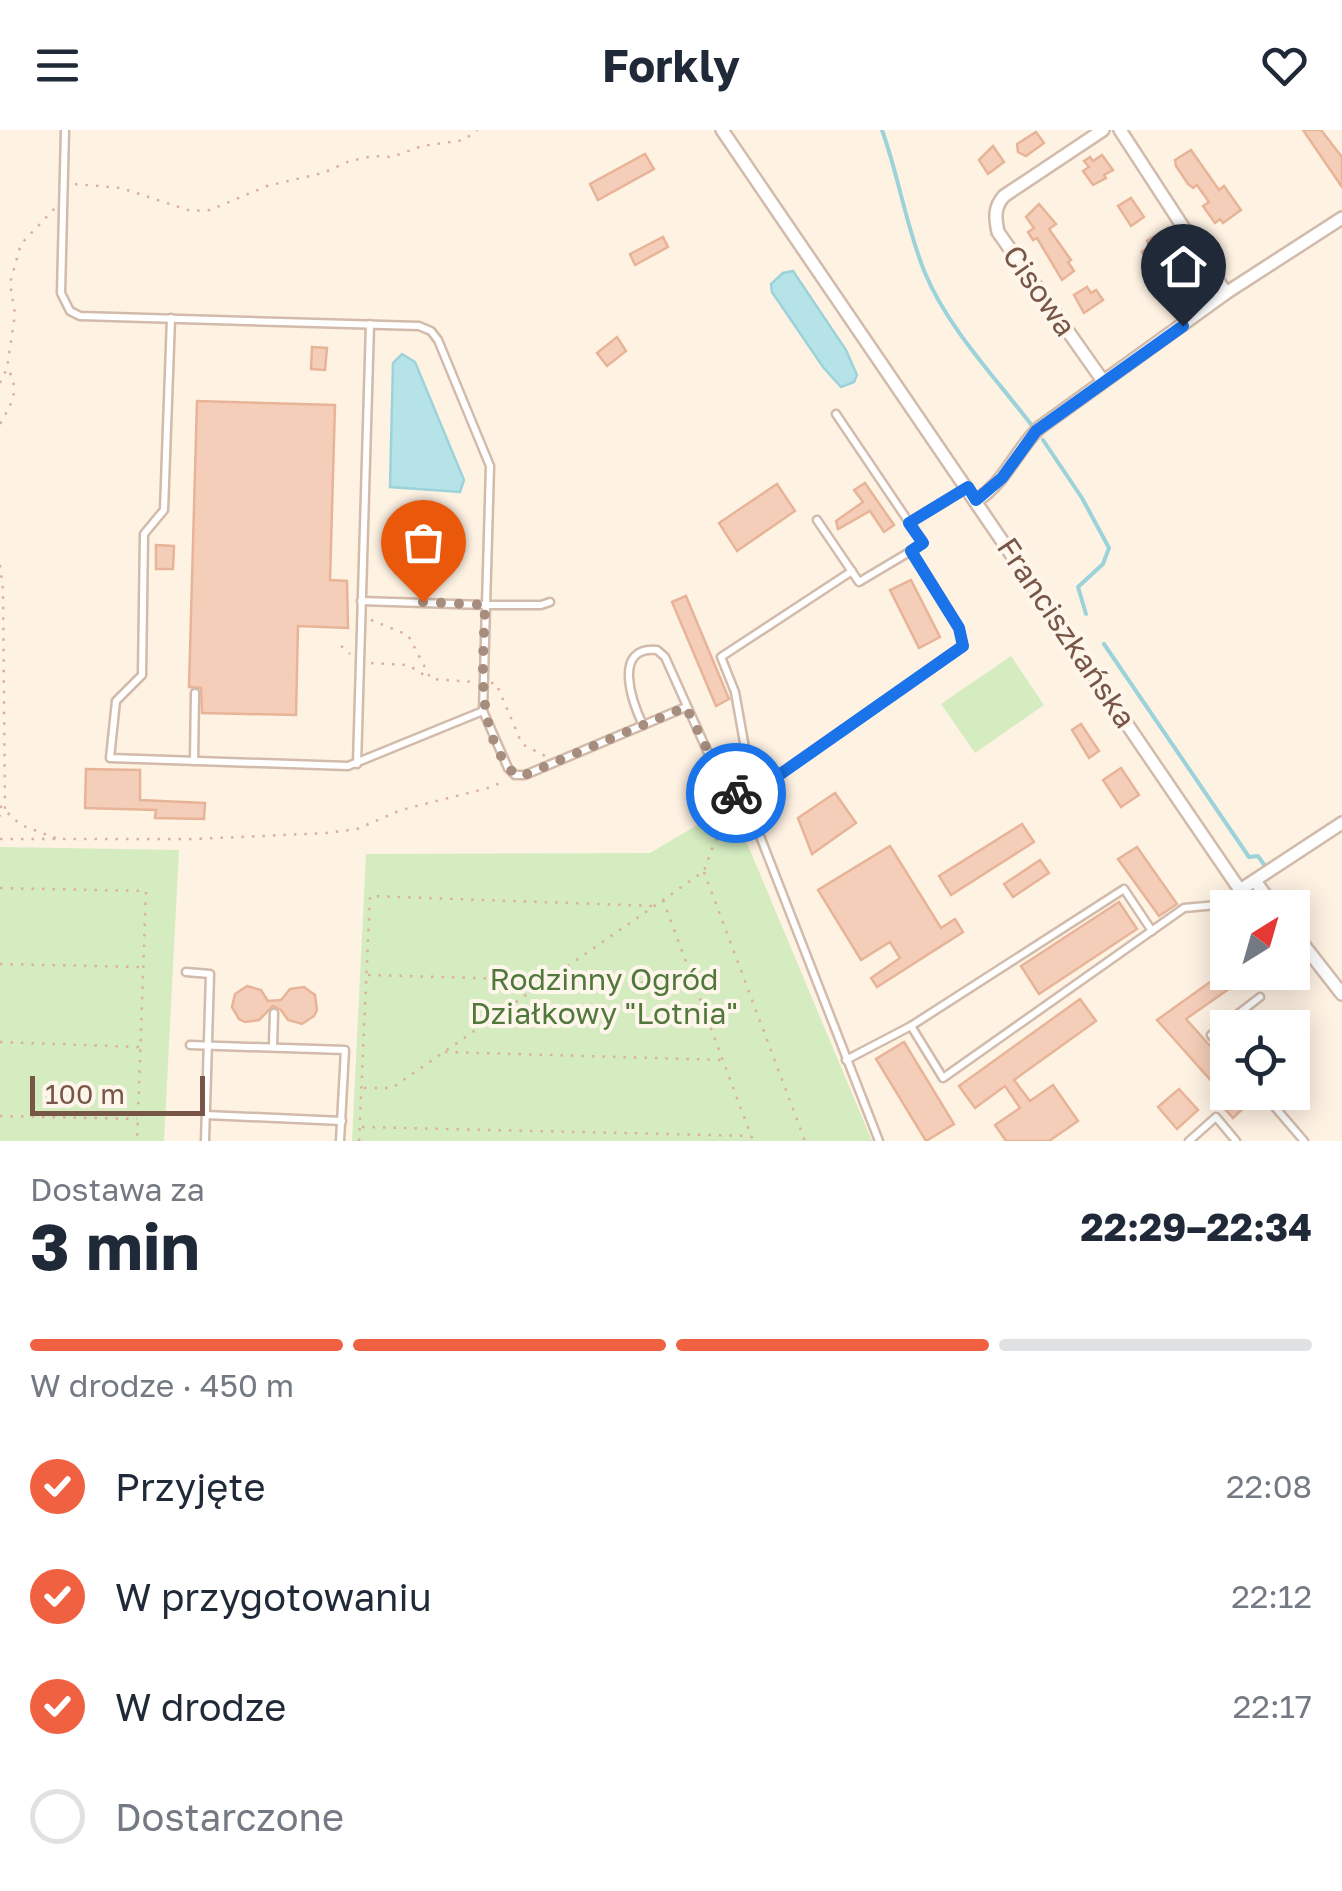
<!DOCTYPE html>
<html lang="pl">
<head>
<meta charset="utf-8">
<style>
  body { margin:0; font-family:"Golos Text",sans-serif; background:#f6f6f7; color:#1f2937; height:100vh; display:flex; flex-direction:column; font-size:38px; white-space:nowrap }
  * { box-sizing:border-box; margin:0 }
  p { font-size:32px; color:#747a83 }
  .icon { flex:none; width:55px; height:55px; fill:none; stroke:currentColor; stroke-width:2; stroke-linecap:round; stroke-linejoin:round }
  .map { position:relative; height:1011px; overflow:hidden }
  .drawer { display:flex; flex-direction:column; background:#fff; flex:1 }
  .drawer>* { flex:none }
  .needle { width:65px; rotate:37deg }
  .buttons { position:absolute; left:1210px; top:760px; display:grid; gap:20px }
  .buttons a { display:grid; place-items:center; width:100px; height:100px; border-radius:0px; background:#fff; box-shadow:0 5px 25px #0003; font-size:50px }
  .scale { position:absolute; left:30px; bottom:25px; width:175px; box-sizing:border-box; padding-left:10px; border:5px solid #775647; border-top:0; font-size:28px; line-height:35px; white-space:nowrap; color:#775647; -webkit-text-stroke:8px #fff6eb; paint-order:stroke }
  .pin { position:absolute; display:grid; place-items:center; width:85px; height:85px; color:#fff; margin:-102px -42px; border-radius:50% 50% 50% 0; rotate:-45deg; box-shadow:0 0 10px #0007 }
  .pin .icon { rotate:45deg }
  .courier { position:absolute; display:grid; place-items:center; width:100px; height:100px; margin:-50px; border:8px solid #1a73e8; border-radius:50%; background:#fff; color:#222; box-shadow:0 2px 12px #0007 }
  .overview em { font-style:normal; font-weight:700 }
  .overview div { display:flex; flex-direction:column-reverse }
  .overview { display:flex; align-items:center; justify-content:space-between; height:170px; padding:0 30px }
  h1 { font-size:65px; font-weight:700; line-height:75px }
  .bar { display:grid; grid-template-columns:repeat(4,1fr); gap:15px 10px; align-content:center; height:120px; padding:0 30px }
  .bar i { height:12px; border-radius:8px; background:#e0e1e3 }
  .bar .current { background:#ef6140 }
  .bar p { grid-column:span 4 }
  ol { padding:0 30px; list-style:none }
  li { display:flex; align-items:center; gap:30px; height:110px }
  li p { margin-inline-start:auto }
  li .icon { padding:10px; border-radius:50%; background:#ef6140; color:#fff; stroke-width:4 }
  li:last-child { color:#747a83 }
  li i { width:55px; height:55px; border:5px solid #e0e1e3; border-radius:50% }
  header { display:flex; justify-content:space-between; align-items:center; height:130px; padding:0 30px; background:#fff; font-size:45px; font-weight:700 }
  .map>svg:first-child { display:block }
  .green { fill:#d4ecc0 }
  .water { fill:#b6e3e8; stroke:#9cd3db; stroke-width:2.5 }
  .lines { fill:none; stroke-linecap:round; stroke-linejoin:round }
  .stream { stroke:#9cd3db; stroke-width:4 }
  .building { fill:#f5ceb9; stroke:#e8b498; stroke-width:2.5 }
  .lane-casing { stroke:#d2bbab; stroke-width:11 }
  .street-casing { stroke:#d2bbab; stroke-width:16 }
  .path { stroke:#dab19c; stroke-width:2.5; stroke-dasharray:2.5 8; stroke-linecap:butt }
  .lane { stroke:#fff; stroke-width:6 }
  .street { stroke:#fff; stroke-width:11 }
  .done { stroke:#a68d7e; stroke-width:10; stroke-dasharray:0 18 }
  .route { stroke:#1a73e8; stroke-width:12 }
  .labels { text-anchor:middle; stroke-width:8; stroke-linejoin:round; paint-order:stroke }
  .street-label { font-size:30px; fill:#775647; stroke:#fff6eb }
  .park-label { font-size:30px; fill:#50783c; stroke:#fff6eb }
</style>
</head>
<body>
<header><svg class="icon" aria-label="menu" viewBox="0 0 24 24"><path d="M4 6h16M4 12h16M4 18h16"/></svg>Forkly<svg class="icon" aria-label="heart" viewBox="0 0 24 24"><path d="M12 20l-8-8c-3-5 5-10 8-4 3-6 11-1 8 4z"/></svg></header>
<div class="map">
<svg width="1342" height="1011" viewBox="0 0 1342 1011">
  <rect width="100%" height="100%" fill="#fef2e3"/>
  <g class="green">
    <path d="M1011 526 1044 575 975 623 941 574Z"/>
    <path d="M731 675 872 1011H352L366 724 650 723Z"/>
    <path d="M0 717 179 720 164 1011H0Z"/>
  </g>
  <g class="water">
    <path d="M793 141 846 220 857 245 854 252 841 257 823 237 772 162 771 154 783 143Z"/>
    <path d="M402 224 415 232 464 350 460 362 390 357 393 233Z"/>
  </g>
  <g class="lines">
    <g class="stream">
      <path d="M882 0C899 47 906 97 925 143 949 200 996 248 1033 297"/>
      <path d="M1043 310 1082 368 1109 418 1103 434 1078 457 1086 484"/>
      <path d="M1104 514 1249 727 1258 726 1265 736"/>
      <path d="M1274 763 1284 778"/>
      <path d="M1292 791 1298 799"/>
    </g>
  </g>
  <g class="building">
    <path d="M1303 0H1321L1342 27V57Z"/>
    <path d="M1036 2 1044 13 1026 26 1018 22 1017 14Z"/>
    <path d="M993 16 1004 32 988 44 979 30Z"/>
    <path d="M1191 20 1219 60 1224 56 1241 80 1223 93 1220 89 1215 93 1203 76 1209 72 1197 55 1193 58 1188 54 1176 36 1175 30Z"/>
    <path d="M645 24 654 39 598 70 590 54Z"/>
    <path d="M1102 25 1113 40 1104 45 1106 48 1093 55 1083 41 1089 37 1084 31 1090 27 1093 31Z"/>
    <path d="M1131 68 1144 87 1131 96 1118 76Z"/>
    <path d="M1039 74 1056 94 1049 99 1071 130 1068 132 1074 141 1062 150 1037 108 1033 110 1028 102 1034 98 1026 87Z"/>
    <path d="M1158 104 1168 119 1173 116 1195 146 1187 151 1193 162 1180 171 1173 162 1168 165 1145 133 1148 130 1142 122 1150 116 1147 111Z"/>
    <path d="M663 107 668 117 635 135 630 124Z"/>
    <path d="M1087 157 1091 163 1096 160 1103 170 1084 183 1074 165Z"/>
    <path d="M617 207 626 221 607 236 597 223Z"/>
    <path d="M312 217 327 218 325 240 311 239Z"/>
    <path d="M197 271 335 275 330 450 347 451 348 498 298 496 296 585 202 583 201 558 189 557Z"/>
    <path d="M865 353 894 395 884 402 870 381 838 399 836 391 863 372 854 360Z"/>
    <path d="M777 354 795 381 737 421 719 393Z"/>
    <path d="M156 415 174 416 173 439H156Z"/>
    <path d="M911 450 940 507 919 518 890 460Z"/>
    <path d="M686 466 729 569 716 576 672 472Z"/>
    <path d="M1081 594 1099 621 1089 628 1072 600Z"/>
    <path d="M1121 638 1139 665 1121 677 1103 650Z"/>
    <path d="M86 639 140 640V670L205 673 204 689 155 688 156 680 85 678Z"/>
    <path d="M835 663 856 693 812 724 798 688Z"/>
    <path d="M1022 694 1034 712 951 765 939 746Z"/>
    <path d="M890 716 941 798 955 789 963 802 877 857 871 848 900 828 890 812 861 830 818 760Z"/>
    <path d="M1137 717 1177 774 1159 786 1118 729Z"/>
    <path d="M1040 730 1049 743 1013 767 1004 754Z"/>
    <path d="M1119 772 1137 799 1039 864 1021 836Z"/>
    <path d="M1224 842H1253L1186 889 1228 936V962H1255L1256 966 1233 988 1224 978 1230 972 1157 890Z"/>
    <path d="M247 856 261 860 268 871 281 870 290 859 304 857 315 865 317 880 314 886 302 894 288 890 281 880 273 876 259 890 245 892 239 889 232 877 235 864Z"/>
    <path d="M1080 869 1096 891 1014 950 1030 971 1053 955 1078 991 1049 1011H1006L995 995 1020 978 1005 956 975 978 959 956Z"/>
    <path d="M904 912 954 994 926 1011 876 929Z"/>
    <path d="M1179 959 1198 980 1177 999 1158 977Z"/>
  </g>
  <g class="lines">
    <defs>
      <g id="lane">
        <path d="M65 0 61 163 70 181 80 186 419 196 431 201 438 210 490 336 483 581 508 638 515 645H525L686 577"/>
        <path d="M171 188 164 380 144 404 142 545 116 571 110 628 348 636 483 581"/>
        <path d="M817 390 859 452 911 421"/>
        <path d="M909 393 968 357"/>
        <path d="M361 471 485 475H541L550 472"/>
        <path d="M643 595C632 572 612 516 657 520L665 527 709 625 751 683 879 1011"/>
        <path d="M194 631 195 563"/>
        <path d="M357 634 370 194"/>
        <path d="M753 663 735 562 721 527 852 441"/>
        <path d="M742 671 963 516 959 498 911 421 923 413 836 284"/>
        <path d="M186 842 210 844 205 1011"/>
        <path d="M911 896 943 948 1184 778 1217 775 1240 760"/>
        <path d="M190 915 345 920 340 1011"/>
        <path d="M273 915 274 883"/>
        <path d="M1228 924 1211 905 1260 867"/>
        <path d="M846 930 911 896 1124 759 1152 801"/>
        <path d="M1262 962 1304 1011"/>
        <path d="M206 985 342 991"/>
        <path d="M1189 1011 1216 987 1236 1011"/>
      </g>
      <g id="street">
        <path d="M722 0 1240 760 1342 693"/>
        <path d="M1120 0 1226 163"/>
        <path d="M1103 251 998 102C995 88 994 77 1004 66L1103 0"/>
        <path d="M977 370C1005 352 1015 322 1039 298L1226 163 1342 88"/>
        <path d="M1255 751 1275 778"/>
        <path d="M1292 800 1342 864"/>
      </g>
    </defs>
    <use href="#lane" class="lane-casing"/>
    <use href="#street" class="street-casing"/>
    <g class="path">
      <path d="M75 54 121 58 191 81 210 80 267 56 323 43 350 31 373 26 392 27 422 16 464 10 477 0"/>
      <path d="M0 253 7 238 15 184 10 153 21 114 55 78"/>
      <path d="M0 294C11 274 20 262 9 241"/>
      <path d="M0 435 3 459 5 680 0 686"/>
      <path d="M371 490 408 505 431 549 473 552"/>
      <path d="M341 516 350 524"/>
      <path d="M371 533 408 535 429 548"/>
      <path d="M491 553H496L522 614 545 626"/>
      <path d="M0 676 21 695 58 709"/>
      <path d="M0 709H196L326 703 357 699 401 680 492 657 505 650"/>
      <path d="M704 742 805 1011"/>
      <path d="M0 758 146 761 137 1011"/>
      <path d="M663 770 753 1011"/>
      <path d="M0 834 142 837"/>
      <path d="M368 845 694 854"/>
      <path d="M0 912 139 917"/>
      <path d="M445 922 724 930"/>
      <path d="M364 958H392L663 770 704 741 714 713 723 702 744 688"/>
      <path d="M0 986 137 989"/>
      <path d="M362 997 751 1006"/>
      <path d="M359 1011 370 766 655 776"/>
    </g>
    <use href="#lane" class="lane"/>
    <use href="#street" class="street"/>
  </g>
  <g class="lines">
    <path class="done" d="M423 472 485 475C484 531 473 600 515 645H525L686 577 710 625 736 663"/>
    <path class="route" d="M736 663 742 671 963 516 959 498 911 421 923 413 909 393 968 357 976 370 1002 348 1036 301 1183 196"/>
  </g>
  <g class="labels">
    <g class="street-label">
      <text transform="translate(1039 161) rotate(55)" y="10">Cisowa</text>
      <text transform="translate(1066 503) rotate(56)" y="10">Franciszkańska</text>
    </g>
    <g class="park-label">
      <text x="604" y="860">Rodzinny Ogród<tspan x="604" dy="34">Działkowy "Lotnia"</tspan></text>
    </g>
  </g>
</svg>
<div class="buttons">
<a><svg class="needle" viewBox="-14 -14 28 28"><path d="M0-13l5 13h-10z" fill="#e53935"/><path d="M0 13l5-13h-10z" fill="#747a83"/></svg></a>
<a><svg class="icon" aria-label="locate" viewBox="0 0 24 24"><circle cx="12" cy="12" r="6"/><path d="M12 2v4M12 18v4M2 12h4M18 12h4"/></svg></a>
</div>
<div class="scale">100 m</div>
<div class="pin" style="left:423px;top:472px;background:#ea580c"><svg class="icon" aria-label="bag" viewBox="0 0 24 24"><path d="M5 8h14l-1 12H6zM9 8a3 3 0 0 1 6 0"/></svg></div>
<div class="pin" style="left:1183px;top:196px;background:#1f2937"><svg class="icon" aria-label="home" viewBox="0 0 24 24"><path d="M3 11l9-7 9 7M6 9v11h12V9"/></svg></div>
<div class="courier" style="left:736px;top:663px"><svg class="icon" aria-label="bike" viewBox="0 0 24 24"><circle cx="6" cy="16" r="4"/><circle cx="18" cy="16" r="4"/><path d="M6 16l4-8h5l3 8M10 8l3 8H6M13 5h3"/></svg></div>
</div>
<section class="drawer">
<div class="overview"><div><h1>3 min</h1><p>Dostawa za</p></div><em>22:29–22:34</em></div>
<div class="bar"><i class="current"></i><i class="current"></i><i class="current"></i><i></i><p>W drodze · 450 m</p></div>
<ol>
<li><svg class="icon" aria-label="check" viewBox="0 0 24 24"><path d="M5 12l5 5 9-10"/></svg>Przyjęte<p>22:08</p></li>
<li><svg class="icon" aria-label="check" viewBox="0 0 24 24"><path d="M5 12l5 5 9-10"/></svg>W przygotowaniu<p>22:12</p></li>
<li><svg class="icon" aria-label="check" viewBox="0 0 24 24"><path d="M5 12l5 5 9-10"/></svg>W drodze<p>22:17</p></li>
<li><i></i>Dostarczone</li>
</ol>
</section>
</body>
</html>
